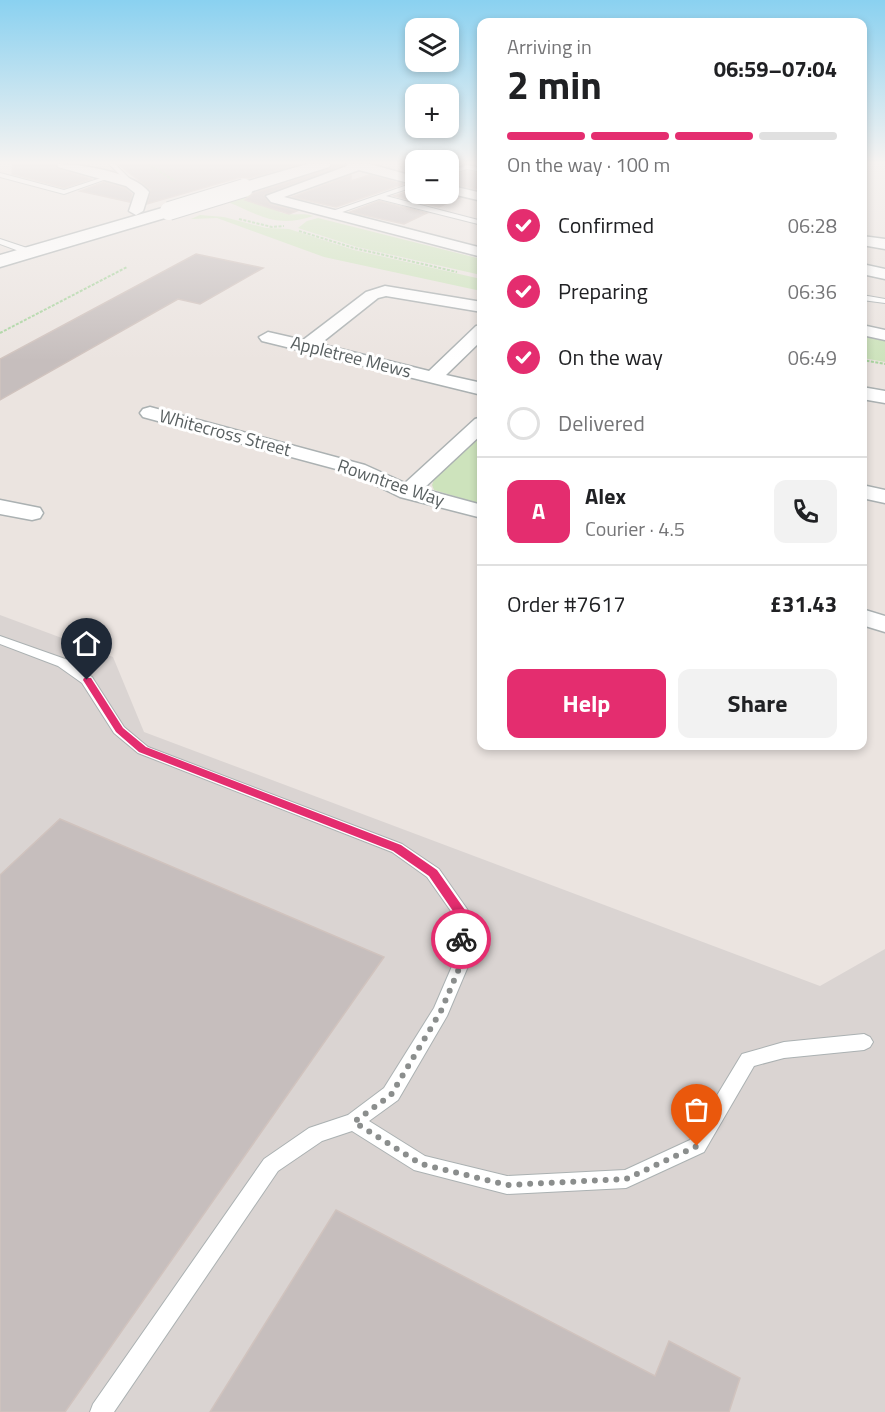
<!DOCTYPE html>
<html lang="en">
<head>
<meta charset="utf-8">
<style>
  body { margin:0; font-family:"Titillium Web",sans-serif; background:#f2f2f2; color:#202124; height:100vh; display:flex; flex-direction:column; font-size:22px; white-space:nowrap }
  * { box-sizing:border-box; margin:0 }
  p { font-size:20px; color:#757577 }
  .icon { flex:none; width:33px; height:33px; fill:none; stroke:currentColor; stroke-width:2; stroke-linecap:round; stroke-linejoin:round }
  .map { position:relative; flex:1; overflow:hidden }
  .drawer { position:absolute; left:477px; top:18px; width:390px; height:732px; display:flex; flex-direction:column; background:#fff; border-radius:12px; box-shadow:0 3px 9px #0003 }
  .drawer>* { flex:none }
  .tools { position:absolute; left:405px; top:18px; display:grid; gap:12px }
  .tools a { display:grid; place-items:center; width:54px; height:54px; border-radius:12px; background:#fff; box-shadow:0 3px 9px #0003; font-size:30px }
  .pin { position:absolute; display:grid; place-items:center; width:51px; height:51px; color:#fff; margin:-62px -26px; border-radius:50% 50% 50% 0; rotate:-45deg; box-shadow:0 0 6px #0007 }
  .pin .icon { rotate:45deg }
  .courier { position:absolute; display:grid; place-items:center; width:60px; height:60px; margin:-30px; border:4px solid #e42d6f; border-radius:50%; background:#fff; color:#222; box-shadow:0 2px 8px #0007 }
  .headline em { font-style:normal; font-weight:700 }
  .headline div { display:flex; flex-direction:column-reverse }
  .headline { display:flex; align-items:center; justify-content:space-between; height:102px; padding:0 30px }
  h1 { font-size:39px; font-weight:700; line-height:45px }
  .bar { display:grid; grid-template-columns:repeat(4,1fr); gap:9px 6px; align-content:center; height:72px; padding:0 30px }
  .bar i { height:8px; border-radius:4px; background:#e0e0e0 }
  .bar .selected { background:#e42d6f }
  .bar p { grid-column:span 4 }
  .line { display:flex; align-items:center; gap:15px; padding:0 30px; border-top:2px solid #e0e0e0 }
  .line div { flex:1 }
  .round { display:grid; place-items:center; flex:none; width:63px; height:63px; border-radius:12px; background:#f2f2f2 }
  ol { padding:0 30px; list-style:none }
  li { display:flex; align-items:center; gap:18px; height:66px }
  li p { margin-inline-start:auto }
  li .icon { padding:6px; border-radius:50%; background:#e42d6f; color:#fff; stroke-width:4 }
  li:last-child { color:#757577 }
  li i { width:33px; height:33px; border:3px solid #e0e0e0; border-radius:50% }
  .primary-button { display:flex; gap:12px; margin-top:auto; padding:12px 30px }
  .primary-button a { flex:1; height:69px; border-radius:12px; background:#e42d6f; color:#fff; font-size:24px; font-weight:700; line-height:69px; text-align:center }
  .primary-button a+a { background:#f2f2f2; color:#202124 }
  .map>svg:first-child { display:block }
  .industrial { fill:#dad4d2 }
  .green { fill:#cde3bc }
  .building { fill:#c6bebd; stroke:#d0c3be; stroke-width:1.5 }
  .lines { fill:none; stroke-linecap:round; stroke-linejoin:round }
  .service-casing { stroke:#abb1b2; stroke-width:2 }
  .minor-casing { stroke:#abb1b2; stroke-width:3 }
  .tertiary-casing { stroke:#abb1b2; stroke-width:3 }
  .path { stroke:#a9d49f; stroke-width:2; stroke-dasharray:3 1.5; stroke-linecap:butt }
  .service { fill:#fff; fill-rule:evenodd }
  .minor { fill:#fff; fill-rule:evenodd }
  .tertiary { fill:#fff; fill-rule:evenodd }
  .tertiary-bridge-casing { stroke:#abb1b2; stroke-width:20; stroke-linecap:butt }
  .tertiary-bridge { stroke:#fff; stroke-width:18 }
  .route { fill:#e42d6f }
  .done { stroke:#8b8e8d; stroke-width:6; stroke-dasharray:0 10.8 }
  .labels { text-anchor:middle; stroke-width:6; stroke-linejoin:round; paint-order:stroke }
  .far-street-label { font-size:18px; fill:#585f60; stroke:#fff }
</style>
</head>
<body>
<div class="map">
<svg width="885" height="1412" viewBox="0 0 885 1412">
  <rect width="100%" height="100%" fill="#ebe4e0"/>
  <path class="industrial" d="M0 615 113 657 144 732 820 986 885 949V1412H0Z"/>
  <g class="green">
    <path d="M328 169 332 170 265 193 257 199 288 208 279 212C295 217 300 212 313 216 277 228 261 216 228 202Z"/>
    <path d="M200 215 224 217 266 228 289 229 354 250 481 279V291L324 257 217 218 191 219Z"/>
    <path d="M318 218 481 259V275L357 247 298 228 307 221Z"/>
    <path d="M863 336 885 341V362L863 358Z"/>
    <path d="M481 433V504L434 490 432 485 435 477Z"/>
  </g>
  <g class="building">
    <path d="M13 164H55L57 169 91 179 64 188 12 174Z"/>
    <path d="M118 164H300L249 178 241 177 147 204 151 190Z"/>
    <path d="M333 164 344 165 264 195 270 204 297 211 289 214 245 200 254 193 330 169Z"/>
    <path d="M467 171 482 174V187L476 189 448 183V177Z"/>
    <path d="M351 175V181L369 175 403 184 336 207 292 197Z"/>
    <path d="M104 182 125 188 132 194 130 202 80 191Z"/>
    <path d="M416 189V194H446L459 198 439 207 394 196Z"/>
    <path d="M379 201 427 213 404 224 350 212Z"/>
    <path d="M196 254 263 268 200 304 178 299 0 400V359Z"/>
    <path d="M60 819 384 957 65 1412H0V875Z"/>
    <path d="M336 1210 655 1376 669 1341 740 1378 729 1412H210Z"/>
  </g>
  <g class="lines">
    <defs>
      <g id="service">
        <path d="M109 164H115L133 182V184H129Z"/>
        <path d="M467 165 482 168V172L467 169 448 175V171Z"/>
        <path d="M0 173 64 190 107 176 112 177 64 194 0 177Z"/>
        <path d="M416 182V186L386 196 482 221V225L379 199 331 216 324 214Z"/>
        <path d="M0 239 33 250 34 252 27 254 0 244Z"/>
        <path d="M862 295 885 299V303L862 300Z"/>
        <path d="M0 636 68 660 92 677 124 727 148 747 402 844 439 869 467 909 469 913V964L447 1016 398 1100 369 1121 425 1156 507 1176 625 1170 690 1140 742 1054 784 1042 864 1034 870 1037 873 1042 870 1047 864 1050 784 1058 754 1066 704 1152 626 1188 507 1194 414 1170 352 1131 322 1141 278 1171 114 1412H90L93 1404 264 1159 309 1128 348 1115 384 1088 434 1008 453 964V914L427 877 392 852 138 753 114 733 82 683 58 666 0 644Z"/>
      </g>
      <g id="minor">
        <path d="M57 164C81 164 133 172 149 192L143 211 136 215 129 211 135 193 126 186 58 167Z"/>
        <path d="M346 164H370L416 177V185L359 170 284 197 482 248V257L271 202 266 196 347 166Z"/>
        <path d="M448 185 482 193V201L448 193Z"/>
        <path d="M862 236 885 239V249L862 245Z"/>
        <path d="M862 264 885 269V279L862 274Z"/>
        <path d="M385 286 482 302V312L386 296 378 298 320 344 429 371 476 326 482 325V340L446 375 482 383V395L262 341 259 337 268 332 303 340 366 292Z"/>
        <path d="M862 325 885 330V340L862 335Z"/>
        <path d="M862 387 885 391V403L862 399Z"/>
        <path d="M150 407 365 465 405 483 475 419 482 417V434L423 489 482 505V518L400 497 351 473 143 417 140 413 143 409Z"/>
        <path d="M862 485 885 490V503L862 498Z"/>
        <path d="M0 500 40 508 43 513 40 518 32 520 0 514Z"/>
        <path d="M862 609 885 616V632L862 625Z"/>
      </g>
      <g id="tertiary">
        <path d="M307 164H331L329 167 250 192 244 193 236 188 238 184Z"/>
        <path d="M169 206 175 207 178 211 175 215 0 267V255Z"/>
      </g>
    </defs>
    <use href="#service" class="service-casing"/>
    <use href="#minor" class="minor-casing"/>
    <use href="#tertiary" class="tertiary-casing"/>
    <g class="path">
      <path d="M148 164 175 181"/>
      <path d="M239 219 272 227 284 226"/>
      <path d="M299 231 354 248 457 272"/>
      <path d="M0 333 127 267"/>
      <path d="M862 360 885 364"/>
    </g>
    <use href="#service" class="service"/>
    <use href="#minor" class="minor"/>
    <use href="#tertiary" class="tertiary"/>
    <defs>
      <path id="tertiary-bridge" d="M169 211 244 188"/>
    </defs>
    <use href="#tertiary-bridge" class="tertiary-bridge-casing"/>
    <use href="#tertiary-bridge" class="tertiary-bridge"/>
  </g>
  <linearGradient id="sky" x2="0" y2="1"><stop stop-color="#8ad1f0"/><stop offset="0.45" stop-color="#f6f3f1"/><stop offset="1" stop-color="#f6f3f1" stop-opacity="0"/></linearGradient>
  <rect width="885" height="361" fill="url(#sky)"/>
  <path class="route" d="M84 678H91L123 728 146 747 401 845 437 870 465 910V943H457L455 914 429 876 393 851 139 752 116 732 83 680Z"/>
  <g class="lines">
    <path class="done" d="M461 939V964L441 1011 391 1095 354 1122 421 1164 507 1185 626 1179 697 1146"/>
  </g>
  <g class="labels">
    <g class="far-street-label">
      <text transform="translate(351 357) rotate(14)" y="6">Appletree Mews</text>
      <text transform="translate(225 433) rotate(15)" y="6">Whitecross Street</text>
      <text transform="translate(391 483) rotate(19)" y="6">Rowntree Way</text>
    </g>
  </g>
</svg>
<div class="tools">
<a><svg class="icon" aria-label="layers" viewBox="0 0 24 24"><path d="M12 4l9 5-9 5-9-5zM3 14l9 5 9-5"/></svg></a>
<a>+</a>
<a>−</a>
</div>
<div class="pin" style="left:697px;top:1146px;background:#ea580c"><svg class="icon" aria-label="bag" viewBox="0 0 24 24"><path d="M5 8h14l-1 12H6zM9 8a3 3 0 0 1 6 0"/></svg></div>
<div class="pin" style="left:87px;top:680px;background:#1f2937"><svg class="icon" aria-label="home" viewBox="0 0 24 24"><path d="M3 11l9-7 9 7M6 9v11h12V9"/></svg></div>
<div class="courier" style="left:461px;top:939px"><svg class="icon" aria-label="bike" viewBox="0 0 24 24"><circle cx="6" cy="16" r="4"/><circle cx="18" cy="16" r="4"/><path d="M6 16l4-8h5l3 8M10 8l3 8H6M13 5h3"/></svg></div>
<section class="drawer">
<div class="headline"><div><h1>2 min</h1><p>Arriving in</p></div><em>06:59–07:04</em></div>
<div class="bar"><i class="selected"></i><i class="selected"></i><i class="selected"></i><i></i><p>On the way · 100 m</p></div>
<ol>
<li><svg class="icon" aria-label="check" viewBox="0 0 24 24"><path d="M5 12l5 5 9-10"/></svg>Confirmed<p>06:28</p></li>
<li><svg class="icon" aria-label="check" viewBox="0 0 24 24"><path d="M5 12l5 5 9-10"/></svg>Preparing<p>06:36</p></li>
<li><svg class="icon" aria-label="check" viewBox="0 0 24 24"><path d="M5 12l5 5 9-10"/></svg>On the way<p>06:49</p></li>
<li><i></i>Delivered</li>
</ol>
<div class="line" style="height:108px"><b class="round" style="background:#e42d6f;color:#fff">A</b><div><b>Alex</b><p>Courier · 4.5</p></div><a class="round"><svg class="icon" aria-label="phone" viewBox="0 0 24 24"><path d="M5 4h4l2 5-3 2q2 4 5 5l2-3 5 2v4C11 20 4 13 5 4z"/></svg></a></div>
<div class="line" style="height:78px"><div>Order #7617</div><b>£31.43</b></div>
<div class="primary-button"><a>Help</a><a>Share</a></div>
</section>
</div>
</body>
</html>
